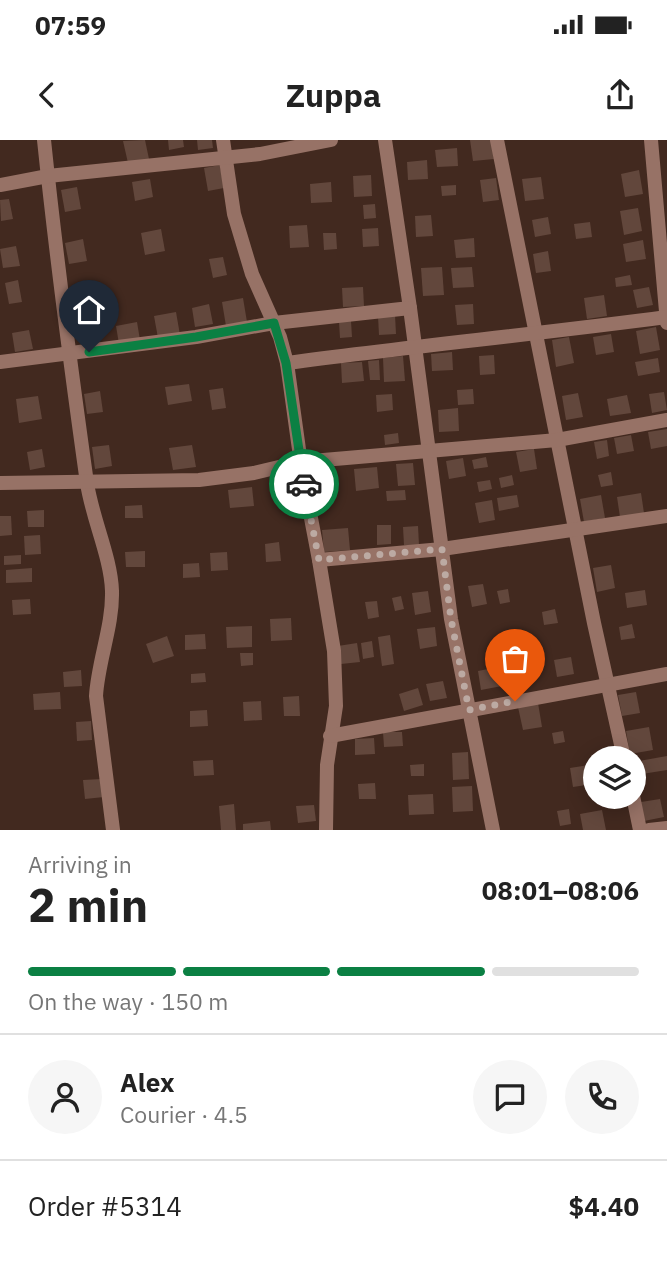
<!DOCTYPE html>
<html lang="en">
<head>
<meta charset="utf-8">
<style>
  body { margin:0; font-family:"IBM Plex Sans",sans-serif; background:#f6f6f6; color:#222; height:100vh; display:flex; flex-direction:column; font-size:26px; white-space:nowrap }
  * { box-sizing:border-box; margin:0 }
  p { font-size:23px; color:#767676 }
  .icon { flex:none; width:38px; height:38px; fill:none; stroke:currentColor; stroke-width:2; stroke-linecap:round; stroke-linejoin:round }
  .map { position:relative; height:690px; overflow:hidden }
  .details { display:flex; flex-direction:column; background:#fff; flex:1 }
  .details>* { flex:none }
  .fabs { position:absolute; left:583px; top:606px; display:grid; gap:14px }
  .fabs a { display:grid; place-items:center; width:63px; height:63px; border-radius:50%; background:#fff; box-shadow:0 4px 18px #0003; font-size:35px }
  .pin { position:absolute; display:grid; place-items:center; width:60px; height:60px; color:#fff; margin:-72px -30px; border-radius:50% 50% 50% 0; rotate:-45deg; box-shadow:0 0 7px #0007 }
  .pin .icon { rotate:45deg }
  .courier { position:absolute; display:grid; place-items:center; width:70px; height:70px; margin:-35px; border:5px solid #0b8043; border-radius:50%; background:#fff; color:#222; box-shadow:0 2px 9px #0007 }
  .headline em { font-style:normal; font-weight:700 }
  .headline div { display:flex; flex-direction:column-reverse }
  .headline { display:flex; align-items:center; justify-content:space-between; height:119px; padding:0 28px }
  h1 { font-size:46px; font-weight:700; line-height:52px }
  .bar { display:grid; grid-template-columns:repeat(4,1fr); gap:10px 7px; align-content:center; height:84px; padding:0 28px }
  .bar i { height:9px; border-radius:5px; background:#e0e0e0 }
  .bar .current { background:#0b8043 }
  .bar p { grid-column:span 4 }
  .line { display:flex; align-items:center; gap:18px; padding:0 28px; border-top:2px solid #e0e0e0 }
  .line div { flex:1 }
  .round { display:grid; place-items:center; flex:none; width:74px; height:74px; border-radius:37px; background:#f6f6f6 }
  .status { display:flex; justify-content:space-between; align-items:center; height:49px; padding:0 35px; background:#fff; direction:ltr }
  .status svg { height:19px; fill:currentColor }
  header { display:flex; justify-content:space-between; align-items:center; height:91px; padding:0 28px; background:#fff; font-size:32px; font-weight:700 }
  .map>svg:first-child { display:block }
  .building { fill:#62473c }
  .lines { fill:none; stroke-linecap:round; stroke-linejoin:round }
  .street { stroke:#977266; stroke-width:14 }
  .done { stroke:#bcaaa3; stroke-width:7; stroke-dasharray:0 12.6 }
  .route { stroke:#0b8043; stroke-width:9 }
</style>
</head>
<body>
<div class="status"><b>07:59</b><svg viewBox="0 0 49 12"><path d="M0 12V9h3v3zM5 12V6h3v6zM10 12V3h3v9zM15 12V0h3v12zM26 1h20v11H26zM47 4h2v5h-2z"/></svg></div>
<header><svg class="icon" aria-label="back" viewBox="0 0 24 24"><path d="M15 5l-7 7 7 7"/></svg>Zuppa<svg class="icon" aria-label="share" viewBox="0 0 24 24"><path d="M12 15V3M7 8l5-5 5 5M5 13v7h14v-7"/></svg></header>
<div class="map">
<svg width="667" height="690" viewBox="0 0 667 690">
  <rect width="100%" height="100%" fill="#42291f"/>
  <g class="building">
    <path d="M145 0 149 19 128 23 123 1Z"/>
    <path d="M168 0H183L184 7 169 10Z"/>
    <path d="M197 0H212L213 8 198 10Z"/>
    <path d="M470 0H491L494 19 473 21Z"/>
    <path d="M457 8 458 26 437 27 435 10Z"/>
    <path d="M427 20 428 39 408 40 407 22Z"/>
    <path d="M220 25 224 48 208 51 204 28Z"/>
    <path d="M639 30 643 54 625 57 621 34Z"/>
    <path d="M371 35 372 56 354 57 353 36Z"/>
    <path d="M541 37 544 59 525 61 522 39Z"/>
    <path d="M496 38 499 60 483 62 480 40Z"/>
    <path d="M150 39 153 57 135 61 132 42Z"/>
    <path d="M331 42 332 62 311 63 310 44Z"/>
    <path d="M456 45V55L442 56 441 46Z"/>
    <path d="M77 47 81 69 65 72 61 50Z"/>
    <path d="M9 59 13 79 1 81 0 60Z"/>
    <path d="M375 64 376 78 364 79 363 65Z"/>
    <path d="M638 68 642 91 624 95 620 71Z"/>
    <path d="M431 75 433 96 416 97 415 76Z"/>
    <path d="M548 77 551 94 535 97 532 80Z"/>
    <path d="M590 82 592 97 576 99 574 84Z"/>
    <path d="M307 85 309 107 290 108 289 86Z"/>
    <path d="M378 88 379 106 363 107 362 89Z"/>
    <path d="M161 89 165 111 145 115 141 93Z"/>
    <path d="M323 93H336L337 109 324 110Z"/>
    <path d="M474 98 475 117 456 118 454 100Z"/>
    <path d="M83 99 87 121 69 124 65 103Z"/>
    <path d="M643 100 646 119 626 122 623 104Z"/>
    <path d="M16 106 20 126 3 128 0 109Z"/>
    <path d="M548 111 551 131 536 133 533 114Z"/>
    <path d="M223 117 227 135 213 138 209 119Z"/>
    <path d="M442 127 444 155 423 156 421 128Z"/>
    <path d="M472 127 474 147 453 148 451 128Z"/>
    <path d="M630 135 632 145 616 147 615 138Z"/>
    <path d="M18 140 22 162 9 164 5 143Z"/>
    <path d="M363 147 364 166 343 167 342 148Z"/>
    <path d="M649 147 653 165 637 168 633 150Z"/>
    <path d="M604 155 607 176 587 179 584 158Z"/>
    <path d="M243 158 247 182 226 186 222 162Z"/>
    <path d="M209 164 213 184 195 187 192 168Z"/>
    <path d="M473 164 474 184 457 185 455 165Z"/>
    <path d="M176 172 180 195 158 198 154 176Z"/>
    <path d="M395 175 396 194 379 195 378 176Z"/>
    <path d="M351 181 352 197 340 198 339 182Z"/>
    <path d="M91 182 94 201 82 204 78 184Z"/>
    <path d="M137 182 140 200 119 204 116 186Z"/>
    <path d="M656 187 660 210 640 214 636 191Z"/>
    <path d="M29 190 33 209 15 212 12 193Z"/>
    <path d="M611 194 614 212 596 215 593 197Z"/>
    <path d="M569 197 574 223 556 227 552 200Z"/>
    <path d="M452 212 453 230 432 231 431 214Z"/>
    <path d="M494 215 495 234 480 235 479 216Z"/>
    <path d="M403 216 405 241 384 242 383 218Z"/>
    <path d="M658 218 660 232 638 236 635 222Z"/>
    <path d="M379 220 380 240H370L368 221Z"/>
    <path d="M362 222 364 241 342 243 341 223Z"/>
    <path d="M189 244 192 261 168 265 165 247Z"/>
    <path d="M223 248 226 268 212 270 209 250Z"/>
    <path d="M473 249 474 264 458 265 457 250Z"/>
    <path d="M100 251 103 272 87 274 84 254Z"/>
    <path d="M664 252 667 270 652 273 649 254Z"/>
    <path d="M578 253 583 277 566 280 562 256Z"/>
    <path d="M392 254 393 270 377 272 376 255Z"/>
    <path d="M627 255 631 273 610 276 607 259Z"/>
    <path d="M38 256 42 279 19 283 16 259Z"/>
    <path d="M458 268 459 291 439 292 438 270Z"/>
    <path d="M667 289V306L651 309 648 292Z"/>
    <path d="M398 293 399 303 385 305 384 295Z"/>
    <path d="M631 295 634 311 617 314 614 298Z"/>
    <path d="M607 300 609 316 597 319 594 302Z"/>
    <path d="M109 305 112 326 95 329 92 307Z"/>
    <path d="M192 305 196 327 173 330 169 308Z"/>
    <path d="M42 309 45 327 30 330 27 312Z"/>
    <path d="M534 309 537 329 520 332 516 312Z"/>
    <path d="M486 317 488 327 474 329 472 320Z"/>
    <path d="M463 318 466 336 449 339 446 321Z"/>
    <path d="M413 323 415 345 398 346 396 324Z"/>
    <path d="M377 327 379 348 356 351 354 329Z"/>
    <path d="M611 332 613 345 601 347 598 335Z"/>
    <path d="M512 335 514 345 501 348 499 338Z"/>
    <path d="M490 340 492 349 479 352 477 342Z"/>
    <path d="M252 347 254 366 230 368 228 350Z"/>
    <path d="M405 350 406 360 387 361 386 351Z"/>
    <path d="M641 353 644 373 620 377 617 357Z"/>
    <path d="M517 355 519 367 499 371 497 358Z"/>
    <path d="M601 355 605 378 584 382 580 359Z"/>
    <path d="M492 360 495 380 479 383 475 363Z"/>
    <path d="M142 365 143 378H125V366Z"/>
    <path d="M44 370V387H28L27 371Z"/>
    <path d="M0 376H11L12 395 0 396Z"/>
    <path d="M377 385H391V404L377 405Z"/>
    <path d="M418 386 419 405H404L403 387Z"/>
    <path d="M348 388 350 410 324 412 322 390Z"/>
    <path d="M40 395 41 414 25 415 24 396Z"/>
    <path d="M279 402 281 421 266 422 265 404Z"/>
    <path d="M145 411V427H126L125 412Z"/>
    <path d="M227 412 228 430 211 431 210 413Z"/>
    <path d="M21 415V424L4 425V416Z"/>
    <path d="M199 423 200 437 183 438V424Z"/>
    <path d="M611 425 615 448 597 452 593 428Z"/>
    <path d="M32 428V442L6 443V430Z"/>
    <path d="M483 444 487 464 472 467 468 446Z"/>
    <path d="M508 449 510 462 500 464 497 451Z"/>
    <path d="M645 450 647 465 627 468 625 453Z"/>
    <path d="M428 451 431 472 415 475 412 453Z"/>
    <path d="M401 456 404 469 395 471 392 458Z"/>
    <path d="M30 459 31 474 13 475 12 460Z"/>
    <path d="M377 461 379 477 368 479 365 462Z"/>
    <path d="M555 469 558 483 544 485 542 472Z"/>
    <path d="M291 478 292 500 271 501 270 479Z"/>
    <path d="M632 484 635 498 621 500 619 487Z"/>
    <path d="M252 486V507L227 508 226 487Z"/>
    <path d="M435 487 437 506 420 509 417 489Z"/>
    <path d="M205 494 206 509 185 510V495Z"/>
    <path d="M390 495 394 524 382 526 378 497Z"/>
    <path d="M167 496 174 516 153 523 146 504Z"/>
    <path d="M372 501 374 517 363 519 361 503Z"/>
    <path d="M357 503 360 522 341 524 338 506Z"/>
    <path d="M240 513H253V525L241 526Z"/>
    <path d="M571 517 574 534 557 537 554 520Z"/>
    <path d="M498 527 502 546 481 550 478 531Z"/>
    <path d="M81 530 82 546 64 547 63 532Z"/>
    <path d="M205 533 206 542 191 543V534Z"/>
    <path d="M443 541 447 558 430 561 426 544Z"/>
    <path d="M418 548 423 565 404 571 399 554Z"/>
    <path d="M60 552 61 569 34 570 33 554Z"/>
    <path d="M636 552 640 573 622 576 618 555Z"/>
    <path d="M299 556 300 576H284L283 557Z"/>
    <path d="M261 561 262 580 244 581 243 562Z"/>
    <path d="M538 563 542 587 523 590 518 567Z"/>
    <path d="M207 570 208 586 190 587V571Z"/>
    <path d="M91 581 92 600 77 601 76 582Z"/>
    <path d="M649 587 653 610 630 614 626 591Z"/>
    <path d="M563 591 565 602 554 604 552 593Z"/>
    <path d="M383 592H402L403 606 384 607Z"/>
    <path d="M374 598 375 614 355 615V599Z"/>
    <path d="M468 612 469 639 453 640 452 613Z"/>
    <path d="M667 616V630L642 634 639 621Z"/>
    <path d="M213 620 214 635 194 636 193 621Z"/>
    <path d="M424 624V636H411L410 625Z"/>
    <path d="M589 625 593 644 573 647 570 628Z"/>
    <path d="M102 639 104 657 85 659 83 640Z"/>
    <path d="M375 643 376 659H359L358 644Z"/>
    <path d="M472 646 473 671 453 672 452 647Z"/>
    <path d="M433 654 434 674 409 675 408 655Z"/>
    <path d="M660 659 664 677 644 681 641 662Z"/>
    <path d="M234 664 236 690H221L219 666Z"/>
    <path d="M314 665 316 681 298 683 296 666Z"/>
    <path d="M569 669 571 684 560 686 557 671Z"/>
    <path d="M602 670 606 690H583L580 674Z"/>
    <path d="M270 681 271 690H243V684Z"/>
  </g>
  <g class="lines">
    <g class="street">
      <path d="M44 0C56 115 71 229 87 343 92 378 111 417 112 451 113 486 98 521 96 556L113 690"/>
      <path d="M223 0 234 74 252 134 280 197 287 223 302 331 319 420 334 511 336 566 327 625 326 690"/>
      <path d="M385 0 410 168 451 479 493 690"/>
      <path d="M497 0 594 483 624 618"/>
      <path d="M651 0 667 183"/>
      <path d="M0 45 48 36 260 14 331 0"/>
      <path d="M0 222 196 197 274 183 410 168"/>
      <path d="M287 223C413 206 540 194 667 177"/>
      <path d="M0 343 199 340 254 333 300 322 557 300 667 280"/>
      <path d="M319 420 442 409 667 376"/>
      <path d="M330 596 667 534"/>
      <path d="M633 656 640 690"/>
      <path d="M649 690 667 688"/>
    </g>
  </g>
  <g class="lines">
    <path class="done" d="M304 344 319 420 442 409 451 479 469 570 515 561"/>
    <path class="route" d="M89 212 196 197 274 183 286 223 304 344"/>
  </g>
</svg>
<div class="fabs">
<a><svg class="icon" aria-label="layers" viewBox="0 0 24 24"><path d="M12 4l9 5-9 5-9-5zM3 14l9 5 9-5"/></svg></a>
</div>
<div class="pin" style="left:515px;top:561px;background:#ea580c"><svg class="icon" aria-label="bag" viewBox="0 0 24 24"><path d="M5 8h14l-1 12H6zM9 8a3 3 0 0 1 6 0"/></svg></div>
<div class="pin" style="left:89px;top:212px;background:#1f2937"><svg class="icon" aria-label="home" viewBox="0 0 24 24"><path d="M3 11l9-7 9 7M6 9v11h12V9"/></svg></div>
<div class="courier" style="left:304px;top:344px"><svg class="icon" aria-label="car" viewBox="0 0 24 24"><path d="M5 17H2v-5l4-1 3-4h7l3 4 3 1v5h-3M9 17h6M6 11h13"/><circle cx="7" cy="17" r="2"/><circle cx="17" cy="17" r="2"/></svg></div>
</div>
<section class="details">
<div class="headline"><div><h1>2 min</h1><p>Arriving in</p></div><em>08:01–08:06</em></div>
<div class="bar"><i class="current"></i><i class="current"></i><i class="current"></i><i></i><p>On the way · 150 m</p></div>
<div class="line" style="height:126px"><a class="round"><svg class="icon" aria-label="person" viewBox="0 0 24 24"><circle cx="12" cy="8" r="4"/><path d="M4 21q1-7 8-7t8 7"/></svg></a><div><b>Alex</b><p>Courier · 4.5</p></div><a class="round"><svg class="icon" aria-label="chat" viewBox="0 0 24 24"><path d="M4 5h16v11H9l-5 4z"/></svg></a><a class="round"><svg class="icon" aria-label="phone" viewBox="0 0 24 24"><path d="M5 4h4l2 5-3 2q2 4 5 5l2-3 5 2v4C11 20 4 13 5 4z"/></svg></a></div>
<div class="line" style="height:91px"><div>Order #5314</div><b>$4.40</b></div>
</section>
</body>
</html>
